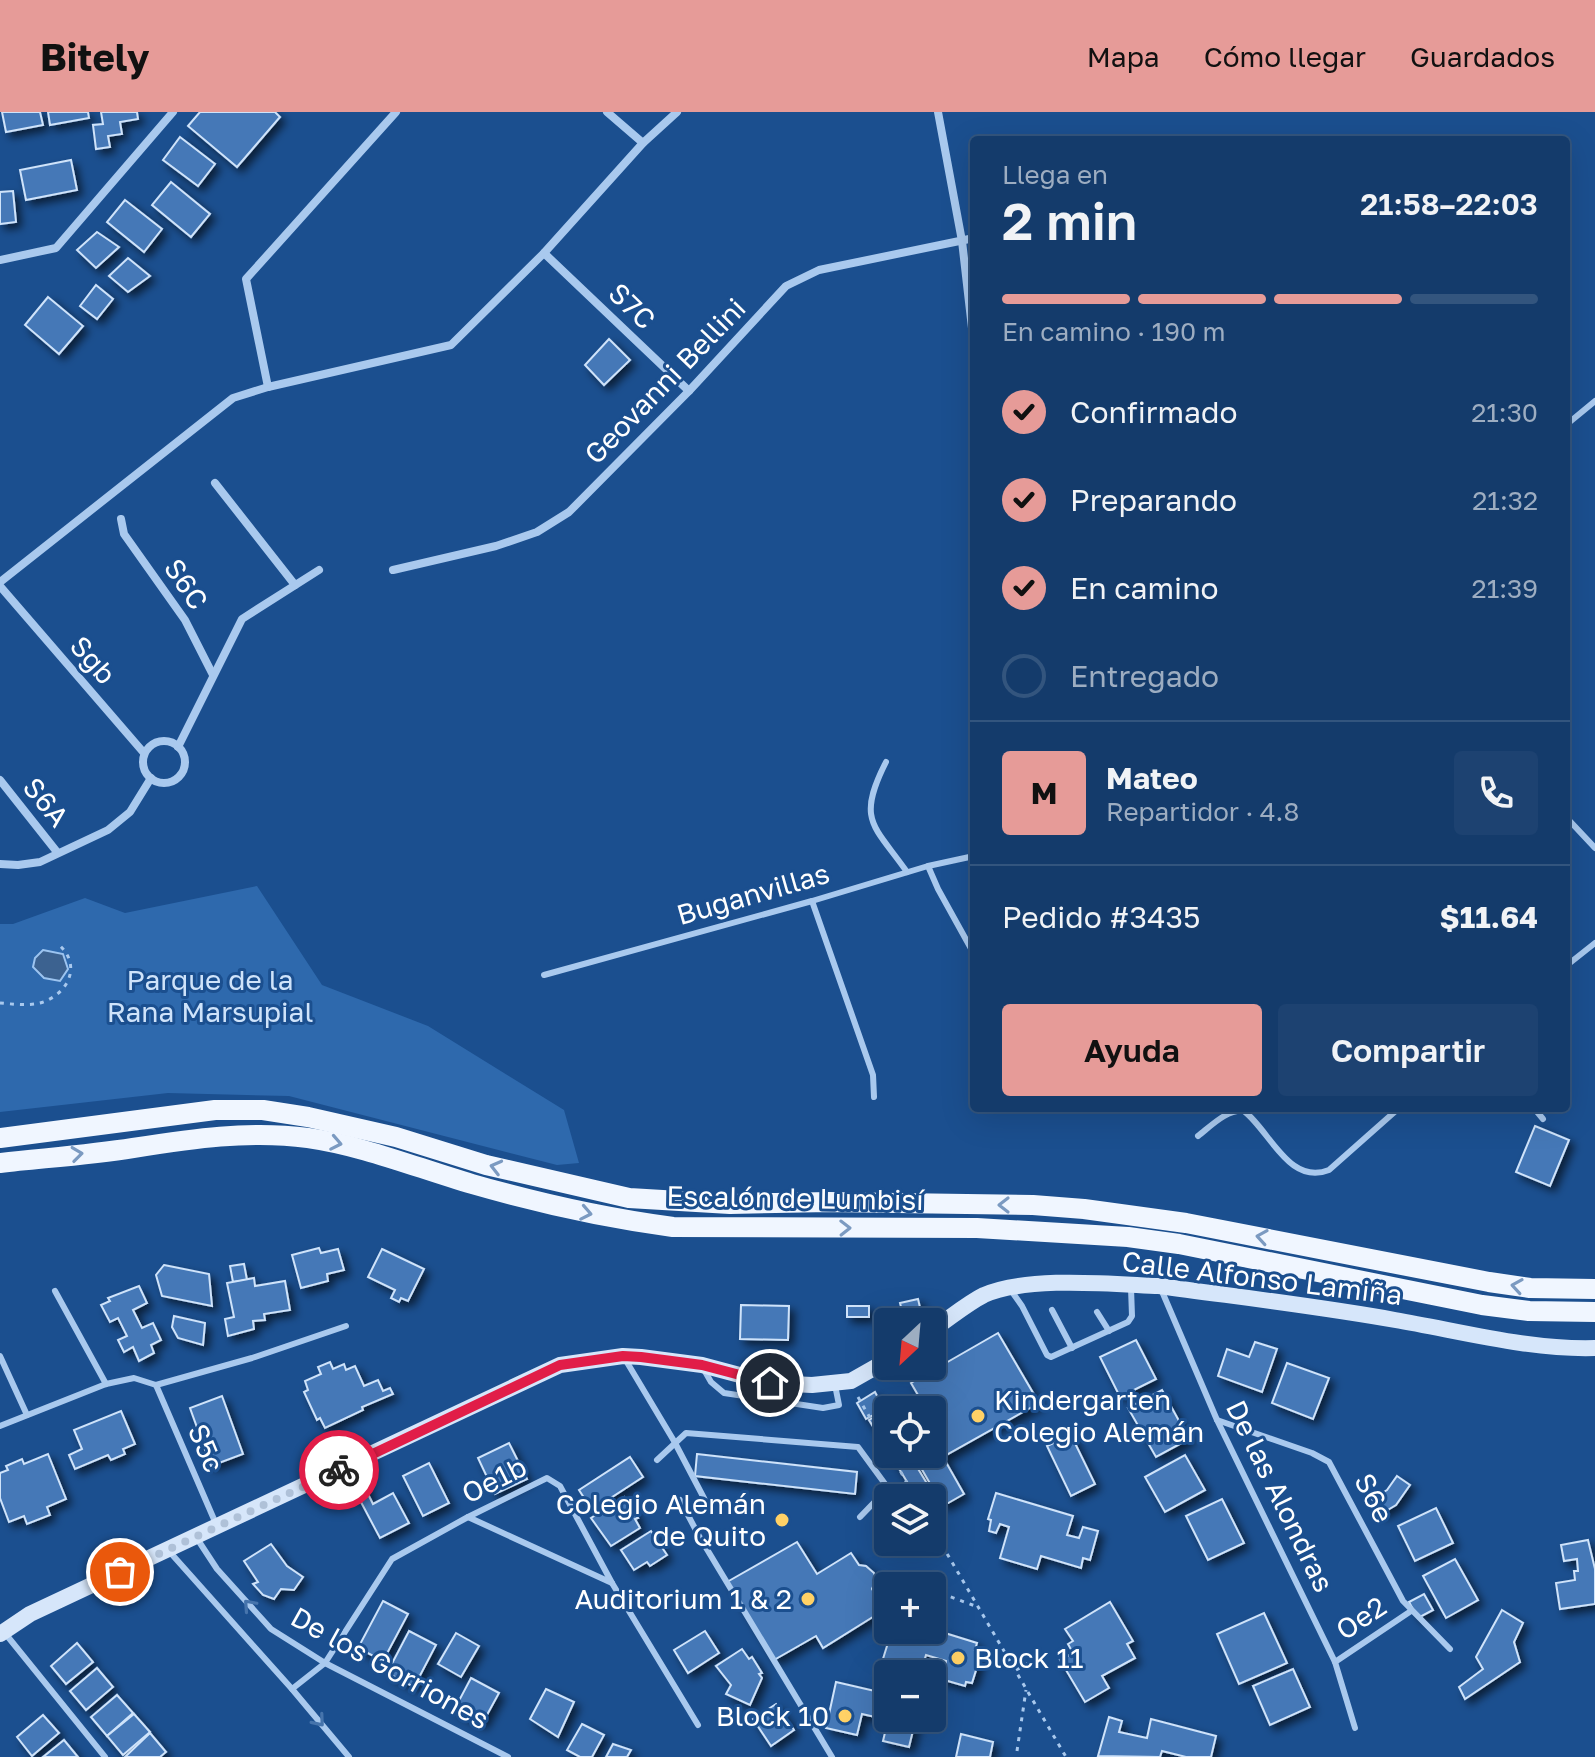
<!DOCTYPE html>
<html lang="es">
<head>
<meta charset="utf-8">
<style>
  body { margin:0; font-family:"Golos Text",sans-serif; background:#1d4271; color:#f1f3f6; height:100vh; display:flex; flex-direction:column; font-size:30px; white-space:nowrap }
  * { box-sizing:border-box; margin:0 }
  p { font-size:26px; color:#9dadc1 }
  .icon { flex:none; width:44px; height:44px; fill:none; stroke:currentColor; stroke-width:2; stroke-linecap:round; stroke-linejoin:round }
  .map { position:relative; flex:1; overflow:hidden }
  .details { position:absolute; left:970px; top:24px; width:600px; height:976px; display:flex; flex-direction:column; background:#143b6b; border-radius:8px; box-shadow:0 8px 32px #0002,0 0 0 2px #33557e }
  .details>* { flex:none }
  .needle { width:52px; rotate:206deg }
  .tools { position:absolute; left:874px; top:1196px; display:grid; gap:16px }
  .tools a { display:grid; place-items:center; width:72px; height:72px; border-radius:8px; background:#143b6b; box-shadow:0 8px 32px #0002,0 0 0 2px #33557e; font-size:40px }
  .pin { position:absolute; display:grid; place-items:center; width:68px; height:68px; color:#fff; margin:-34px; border:4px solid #fff; border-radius:50%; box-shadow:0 2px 8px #0007 }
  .courier { position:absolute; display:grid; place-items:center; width:80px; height:80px; margin:-40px; border:6px solid #e11d48; border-radius:50%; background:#fff; color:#222; box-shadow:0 2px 10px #0007 }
  .headline em { font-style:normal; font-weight:600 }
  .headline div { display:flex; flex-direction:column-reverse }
  .headline { display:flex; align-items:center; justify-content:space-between; height:136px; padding:0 32px }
  h1 { font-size:52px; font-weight:600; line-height:60px }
  .bar { display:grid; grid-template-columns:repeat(4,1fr); gap:12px 8px; align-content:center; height:96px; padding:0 32px }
  .bar i { height:10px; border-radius:6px; background:#33557e }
  .bar .active { background:#e69b98 }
  .bar p { grid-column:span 4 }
  .line { display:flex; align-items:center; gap:20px; padding:0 32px; border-top:2px solid #33557e }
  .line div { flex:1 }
  .round { display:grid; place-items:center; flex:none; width:84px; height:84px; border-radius:8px; background:#1d4271 }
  ol { padding:0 32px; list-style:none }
  li { display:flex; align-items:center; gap:24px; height:88px }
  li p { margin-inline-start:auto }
  li .icon { padding:8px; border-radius:50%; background:#e69b98; color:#111; stroke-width:4 }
  li:last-child { color:#9dadc1 }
  li i { width:44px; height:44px; border:4px solid #33557e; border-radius:50% }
  .button { display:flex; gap:16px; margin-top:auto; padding:16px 32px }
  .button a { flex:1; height:92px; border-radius:8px; background:#e69b98; color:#111; font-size:32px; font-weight:600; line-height:92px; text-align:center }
  .button a+a { background:#1d4271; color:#f1f3f6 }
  header { display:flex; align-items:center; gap:48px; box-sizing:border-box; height:112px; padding:0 40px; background:#e69b98; color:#111 }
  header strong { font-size:38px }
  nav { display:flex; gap:44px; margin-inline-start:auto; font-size:28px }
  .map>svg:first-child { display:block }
  .green { fill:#2e69ad }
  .water { fill:#3c6290; stroke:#9cc4f0; stroke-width:2 }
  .building { fill:#4478b7; stroke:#cfe3fa; stroke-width:2; filter:url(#shadow) }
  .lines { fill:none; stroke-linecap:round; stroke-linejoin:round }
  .path { stroke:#a9c9ee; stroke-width:3; stroke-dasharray:4 6; stroke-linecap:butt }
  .lane { stroke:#a9c9ee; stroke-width:6 }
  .street { stroke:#a9c9ee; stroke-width:8 }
  .secondary { stroke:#d6e6fa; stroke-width:16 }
  .primary { stroke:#f0f6ff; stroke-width:20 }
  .oneway { stroke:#7b9ac1 }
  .oneway2 { stroke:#4674ac }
  .done { stroke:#afc1d8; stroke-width:8; stroke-dasharray:0 14.4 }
  .route { stroke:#e11d48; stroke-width:10 }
  .poi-dot { fill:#ffd166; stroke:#1b4f8f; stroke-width:3 }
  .labels { text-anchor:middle; stroke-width:6; stroke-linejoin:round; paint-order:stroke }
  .street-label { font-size:28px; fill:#fff; stroke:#1b4f8f }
  .park-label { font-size:28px; fill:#cfe3fa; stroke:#1b4f8f }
  .poi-label { font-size:28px; fill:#fff; stroke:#1b4f8f; text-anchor:end }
</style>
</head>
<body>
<header>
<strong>Bitely</strong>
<nav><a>Mapa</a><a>Cómo llegar</a><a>Guardados</a></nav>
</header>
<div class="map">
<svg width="1595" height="1645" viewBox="0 0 1595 1645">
  <defs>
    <filter id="shadow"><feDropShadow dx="5" dy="5" stdDeviation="4" flood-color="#0009"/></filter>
  </defs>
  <rect width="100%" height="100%" fill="#1b4f8f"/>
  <path class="green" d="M257 774 322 873 428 914 564 998 579 1051 557 1053 289 984 168 981 0 1000V812H13L85 786 125 801Z"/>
  <path class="water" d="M43 838 63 842 68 857 60 869 44 866 33 855 35 846Z"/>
  <g class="building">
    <path d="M2 0H40L43 13 6 20Z"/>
    <path d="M48 0H88L89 6 50 13Z"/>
    <path d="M101 0H137L138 7 120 10 122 22 108 24 110 35 96 37 93 13 103 12Z"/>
    <path d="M200 0H275L280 5 237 55 188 14Z"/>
    <path d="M180 25 215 52 198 74 163 48Z"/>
    <path d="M71 48 77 78 26 88 20 58Z"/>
    <path d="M171 70 210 102 191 125 152 93Z"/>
    <path d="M13 79 16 110 0 112V80Z"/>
    <path d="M125 88 162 117 144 140 107 110Z"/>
    <path d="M97 120 119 135 96 156 77 138Z"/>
    <path d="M128 146 150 164 128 180 109 164Z"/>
    <path d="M96 173 113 187 97 207 80 194Z"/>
    <path d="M48 185 83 214 59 242 25 213Z"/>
    <path d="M609 227 630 248 604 273 585 253Z"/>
    <path d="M1535 1014 1569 1028 1550 1074 1516 1060Z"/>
    <path d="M319 1136 321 1141 338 1137 344 1158 327 1162 328 1169 301 1176 292 1143Z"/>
    <path d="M382 1137 424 1157 408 1189 401 1186 399 1190 391 1186 395 1178 368 1165Z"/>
    <path d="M244 1152 247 1168 233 1170 230 1154Z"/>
    <path d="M164 1153 209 1162 212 1194 162 1184 156 1163Z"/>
    <path d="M254 1166 255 1174 285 1169 290 1198 264 1202 265 1208 253 1209 254 1217 228 1224 225 1207 234 1205 227 1171Z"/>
    <path d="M139 1174 147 1191 133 1198 142 1216 153 1211 161 1228 151 1233 154 1241 139 1249 133 1235 124 1240 118 1228 127 1224 118 1206 110 1210 101 1193 110 1189 108 1186Z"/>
    <path d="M918 1187 923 1208 920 1210H888V1229L880 1231 874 1205 902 1199 900 1191Z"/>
    <path d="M741 1193 789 1194 788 1228 740 1227Z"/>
    <rect x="847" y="1194" width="22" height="11"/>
    <path d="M174 1204 205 1211 203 1233 178 1226 172 1215Z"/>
    <path d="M998 1221 1039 1291 943 1345 964 1382 943 1394 913 1342H932V1322L946 1313 934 1291 925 1295 911 1271Z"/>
    <path d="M1136 1228 1156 1267 1120 1285 1100 1245Z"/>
    <path d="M1255 1230 1277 1237 1262 1280 1218 1264 1227 1237 1249 1245Z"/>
    <path d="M330 1250 333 1257 344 1252 346 1258 355 1254 364 1274 378 1268 383 1279 390 1276 393 1282 362 1295 363 1298 325 1316 320 1306 317 1308 304 1280 308 1278 305 1269 321 1262 318 1255Z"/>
    <path d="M1287 1251 1329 1266 1313 1307 1272 1291Z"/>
    <path d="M1162 1278 1189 1327 1156 1345 1128 1296Z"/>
    <path d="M875 1280 884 1297 866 1307 857 1291Z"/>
    <path d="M222 1284 243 1342 211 1354 190 1296Z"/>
    <path d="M121 1299 135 1332 123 1337 125 1342 111 1348 108 1343 75 1357 69 1343 82 1337 74 1318Z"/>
    <path d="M883 1300 888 1308V1339L869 1308Z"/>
    <path d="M1071 1323 1095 1372 1071 1384 1047 1334Z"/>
    <path d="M509 1331 527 1367 495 1382 478 1346Z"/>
    <path d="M48 1342 66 1387 47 1395 50 1403 27 1412 24 1404 9 1410 0 1386V1361L8 1358 6 1354 22 1347 24 1352Z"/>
    <path d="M697 1342 857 1360 855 1382 695 1364Z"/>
    <path d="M890 1342H909L934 1383 928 1386H917Z"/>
    <path d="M1185 1343 1205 1378 1165 1400 1145 1365Z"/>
    <path d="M630 1345 643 1365 592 1398 579 1378Z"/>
    <path d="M429 1351 449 1391 423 1404 403 1364Z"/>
    <path d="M1397 1364 1410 1373 1396 1393 1381 1402 1372 1387 1387 1378Z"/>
    <path d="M362 1370 373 1392 393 1381 409 1411 380 1426 353 1375Z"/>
    <path d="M996 1381 1073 1404 1067 1423 1079 1426 1083 1415 1098 1419 1090 1448 1083 1446 1081 1456 1041 1444 1037 1457 1000 1446 1009 1415 1000 1412 996 1421 989 1419 991 1408 988 1407Z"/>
    <path d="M624 1385 638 1406 635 1407 640 1416 611 1434 591 1406Z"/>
    <path d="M1222 1387 1244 1431 1208 1448 1186 1404Z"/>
    <path d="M1436 1396 1453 1431 1415 1449 1398 1414Z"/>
    <path d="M651 1419 667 1443 650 1454 647 1450 634 1458 621 1438Z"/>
    <path d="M1588 1428 1595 1457V1492L1560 1497 1556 1471 1575 1468 1574 1459H1578L1577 1447 1564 1449 1561 1433Z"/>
    <path d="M797 1430 817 1462 851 1441 859 1453 866 1454 874 1461 876 1467 872 1477 884 1498 823 1536 816 1524 774 1548 727 1470Z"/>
    <path d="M271 1432 287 1454 303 1465 294 1478 281 1477 274 1487 263 1483 253 1472 258 1470 244 1449Z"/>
    <path d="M1455 1447 1478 1488 1446 1506 1423 1464Z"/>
    <path d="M1424 1482 1433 1498 1418 1506 1409 1490Z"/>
    <path d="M383 1489 408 1502 383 1549 358 1536Z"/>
    <path d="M1110 1490 1133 1529 1127 1532 1135 1546 1102 1564 1109 1576 1085 1590 1060 1548 1073 1541 1068 1532 1073 1529 1065 1517Z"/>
    <path d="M1502 1498 1523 1511 1514 1530 1520 1550 1465 1587 1459 1575 1483 1557 1476 1545Z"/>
    <path d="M1264 1501 1287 1551 1239 1572 1217 1522Z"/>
    <path d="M932 1517 977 1531 975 1538 982 1539 972 1571 966 1570 965 1574 934 1565 938 1553 945 1556 946 1549 926 1543 920 1562 882 1550 892 1518Z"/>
    <path d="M409 1519 436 1533 414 1575 387 1561Z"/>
    <path d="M705 1519 719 1541 688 1561 674 1538Z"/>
    <path d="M456 1521 479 1534 461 1565 438 1552Z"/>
    <path d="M77 1531 93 1550 66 1572 51 1554Z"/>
    <path d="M742 1537 749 1547 752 1545 762 1561 759 1562 762 1566 750 1593 726 1582 731 1573 716 1554Z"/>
    <path d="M97 1556 113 1575 86 1598 70 1579Z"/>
    <path d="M1293 1557 1310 1595 1270 1613 1253 1574Z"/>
    <path d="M471 1566 499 1581 482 1612 454 1598Z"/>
    <path d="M836 1570 888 1582V1606H916L909 1635 883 1629 888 1608 862 1602 857 1623 826 1616Z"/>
    <path d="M546 1577 574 1590 558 1625 530 1607Z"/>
    <path d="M117 1583 133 1601 107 1624 91 1605Z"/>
    <path d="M776 1592 794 1618 771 1634 753 1607Z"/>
    <path d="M134 1602 150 1620 123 1643 107 1624Z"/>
    <path d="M43 1603 59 1621 32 1644 17 1625Z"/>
    <path d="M1109 1605 1122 1609 1119 1620 1147 1626 1151 1607 1216 1624 1211 1645H1186L1162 1639 1160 1645 1098 1644Z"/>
    <path d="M582 1612 604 1623 592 1645H580L567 1638Z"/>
    <path d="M150 1621 166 1640 160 1645H125Z"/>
    <path d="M961 1622 993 1630 990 1645H956Z"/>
    <path d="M64 1628 78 1645H43Z"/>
    <path d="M613 1632 631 1638 627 1645H606Z"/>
  </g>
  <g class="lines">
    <g class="path">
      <path d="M0 891C12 892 28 894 40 891 68 883 83 853 58 832"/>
      <path d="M858 1285 888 1337"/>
      <path d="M891 1342 915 1386"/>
      <path d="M932 1416 1066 1645"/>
      <path d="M932 1478 978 1495"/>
      <path d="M1016 1558 1045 1542"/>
      <path d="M1017 1639 1026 1578"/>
    </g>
    <g class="lane">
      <path d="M1566 313 1595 289"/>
      <path d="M886 650C856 709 874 713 907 760"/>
      <path d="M1566 705 1595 736"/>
      <path d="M928 754 938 777 974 842"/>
      <path d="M812 789 873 963 874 985"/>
      <path d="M1566 854 1595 831"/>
      <path d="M544 863 812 789 928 754 974 744"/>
      <path d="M1534 996 1543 1007"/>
      <path d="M1198 1024C1211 1014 1227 997 1244 999 1270 1019 1289 1074 1329 1058L1399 996"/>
      <path d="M1010 1177 1022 1194 1047 1243 1051 1245 1128 1210 1132 1204 1131 1176"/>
      <path d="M1161 1177 1217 1308 1335 1550 1355 1616"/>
      <path d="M55 1179 106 1272"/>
      <path d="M1052 1198 1072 1236"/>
      <path d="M1097 1200 1109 1219"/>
      <path d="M0 1244 27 1303"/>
      <path d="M625 1247 674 1329 706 1390"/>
      <path d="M703 1256 711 1270 724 1281 823 1296 839 1293 835 1273"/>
      <path d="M156 1273 216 1412"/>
      <path d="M1217 1308 1312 1341 1329 1350 1403 1489 1450 1537"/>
      <path d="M0 1314 106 1272 134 1266 156 1273 252 1246 346 1214"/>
      <path d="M657 1348 686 1321 858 1335 888 1376 860 1405"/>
      <path d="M680 1388 699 1424 832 1645"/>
      <path d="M468 1405 612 1471"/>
      <path d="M196 1425 217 1457 271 1517 325 1551 508 1645"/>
      <path d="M168 1438 292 1577 349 1645"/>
      <path d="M4 1520 105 1645"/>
      <path d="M1335 1550 1411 1499"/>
      <path d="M292 1577 325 1551 392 1447 468 1405 547 1366 560 1374 612 1471 698 1613"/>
    </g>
    <g class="street">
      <path d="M607 0 643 31"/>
      <path d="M938 0 962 129 972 216"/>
      <path d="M544 141 689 279"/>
      <path d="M0 148 56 136 173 0"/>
      <path d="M268 275 246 167 396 0"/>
      <path d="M215 371 295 473"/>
      <path d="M121 407 124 422 185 508 213 563"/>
      <path d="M393 458 496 434 537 420 569 400 689 279 786 174 819 158 974 126"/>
      <path d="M0 470 233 286 268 275 451 233 544 141 643 31 677 0"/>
      <path d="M0 474 144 641"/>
      <circle cx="164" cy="650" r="21"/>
      <path d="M178 635 242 507 319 458"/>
      <path d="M0 668 57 740"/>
      <path d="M0 752 18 753 40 750 108 718 130 700 151 666"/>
    </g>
    <g class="secondary">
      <path d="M932 1218C949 1207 966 1192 984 1183 1027 1164 1111 1172 1159 1174 1238 1185 1317 1194 1395 1208 1460 1219 1529 1238 1595 1236"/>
      <path d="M0 1522 30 1502 560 1253 623 1244 641 1245 702 1253 770 1271 812 1273 851 1269 888 1248"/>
    </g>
    <g class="primary">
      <path d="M0 1026 215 998H263L308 1005 396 1025 486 1053 629 1086 730 1092 829 1090 1033 1093 1084 1097 1186 1111 1489 1170 1530 1176 1595 1177"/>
      <path d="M0 1051C44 1046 89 1043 133 1036 191 1027 249 1018 308 1026 364 1034 417 1056 472 1072 538 1091 605 1106 673 1115L977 1116 1128 1125 1179 1132 1482 1193 1529 1199 1595 1200"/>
    </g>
  </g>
  <defs><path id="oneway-chevron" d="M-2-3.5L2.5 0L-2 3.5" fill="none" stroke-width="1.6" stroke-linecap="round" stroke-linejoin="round" transform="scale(2)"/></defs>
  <g class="oneway">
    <use href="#oneway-chevron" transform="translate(336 1031) rotate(11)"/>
    <use href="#oneway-chevron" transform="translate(77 1042) rotate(-7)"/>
    <use href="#oneway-chevron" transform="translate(496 1055) rotate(-166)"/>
    <use href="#oneway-chevron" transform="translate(1004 1093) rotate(-180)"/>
    <use href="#oneway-chevron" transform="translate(586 1101) rotate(11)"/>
    <use href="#oneway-chevron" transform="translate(845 1116) rotate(-1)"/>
    <use href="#oneway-chevron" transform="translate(1262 1125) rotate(-171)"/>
    <use href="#oneway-chevron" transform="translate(1517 1174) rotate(-171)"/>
  </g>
  <g class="oneway2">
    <use href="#oneway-chevron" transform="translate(249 1493) rotate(-132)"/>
    <use href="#oneway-chevron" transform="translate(319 1609) rotate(50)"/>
  </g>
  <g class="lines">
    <path class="done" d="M120 1460 339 1358"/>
    <path class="route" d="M339 1358 560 1253 623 1244 641 1245 702 1253 770 1271"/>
  </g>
  <g class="poi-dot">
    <circle cx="978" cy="1304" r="8"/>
    <circle cx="782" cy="1408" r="8"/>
    <circle cx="808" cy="1487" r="8"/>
    <circle cx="958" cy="1546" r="8"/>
    <circle cx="845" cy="1604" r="8"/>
  </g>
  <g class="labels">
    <g class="street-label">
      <text transform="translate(632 194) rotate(44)" y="10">S7C</text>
      <text transform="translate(665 269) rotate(-46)" y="10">Geovanni Bellini</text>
      <text transform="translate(186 472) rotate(56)" y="10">S6C</text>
      <text transform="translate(93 548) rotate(49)" y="10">Sgb</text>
      <text transform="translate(46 690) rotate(51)" y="10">S6A</text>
      <text transform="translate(753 782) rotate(-16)" y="10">Buganvillas</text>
      <text transform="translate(795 1086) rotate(1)" y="10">Escalón de Lumbisí</text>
      <text transform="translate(1262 1166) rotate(7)" y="10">Calle Alfonso Lamiña</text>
      <text transform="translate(206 1336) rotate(67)" y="10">S5c</text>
      <text transform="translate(494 1368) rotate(-27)" y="10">Oe1b</text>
      <text transform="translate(1280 1384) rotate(64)" y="10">De las Alondras</text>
      <text transform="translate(1374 1386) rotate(63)" y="10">S6e</text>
      <text transform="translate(1361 1506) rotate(-34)" y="10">Oe2</text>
      <text transform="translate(390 1556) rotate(29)" y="10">De los Gorriones</text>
    </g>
    <g class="park-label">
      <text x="210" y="878">Parque de la<tspan x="210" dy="32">Rana Marsupial</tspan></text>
    </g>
    <g class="poi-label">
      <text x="994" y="1298" text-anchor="start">Kindergarten<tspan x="994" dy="32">Colegio Alemán</tspan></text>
      <text x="766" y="1402">Colegio Alemán<tspan x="766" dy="32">de Quito</tspan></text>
      <text x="792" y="1497">Auditorium 1 &amp; 2</text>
      <text x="974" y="1556" text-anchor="start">Block 11</text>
      <text x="829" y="1614">Block 10</text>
    </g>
  </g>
</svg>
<div class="tools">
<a><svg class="needle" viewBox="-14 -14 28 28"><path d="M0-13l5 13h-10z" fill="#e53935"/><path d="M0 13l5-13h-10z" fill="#9dadc1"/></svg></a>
<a><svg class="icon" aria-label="locate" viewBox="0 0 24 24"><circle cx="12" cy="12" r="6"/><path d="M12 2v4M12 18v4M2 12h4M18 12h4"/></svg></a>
<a><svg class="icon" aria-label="layers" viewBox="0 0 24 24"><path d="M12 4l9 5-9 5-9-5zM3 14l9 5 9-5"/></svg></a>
<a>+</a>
<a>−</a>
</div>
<div class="pin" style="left:120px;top:1460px;background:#ea580c"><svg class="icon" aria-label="bag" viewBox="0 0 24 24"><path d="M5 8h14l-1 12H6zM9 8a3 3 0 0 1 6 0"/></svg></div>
<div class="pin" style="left:770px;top:1271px;background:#1f2937"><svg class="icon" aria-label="home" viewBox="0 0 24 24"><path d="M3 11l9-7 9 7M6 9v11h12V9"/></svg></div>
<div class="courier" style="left:339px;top:1358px"><svg class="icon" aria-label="bike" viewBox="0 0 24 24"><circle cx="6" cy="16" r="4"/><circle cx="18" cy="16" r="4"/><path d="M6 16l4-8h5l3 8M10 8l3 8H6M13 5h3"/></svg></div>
<section class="details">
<div class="headline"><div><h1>2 min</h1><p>Llega en</p></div><em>21:58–22:03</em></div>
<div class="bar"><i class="active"></i><i class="active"></i><i class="active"></i><i></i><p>En camino · 190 m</p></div>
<ol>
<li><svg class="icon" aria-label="check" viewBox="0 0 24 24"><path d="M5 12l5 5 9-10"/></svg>Confirmado<p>21:30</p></li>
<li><svg class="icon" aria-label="check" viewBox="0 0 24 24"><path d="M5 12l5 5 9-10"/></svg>Preparando<p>21:32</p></li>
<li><svg class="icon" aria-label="check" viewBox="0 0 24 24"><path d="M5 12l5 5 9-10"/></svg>En camino<p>21:39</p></li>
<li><i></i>Entregado</li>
</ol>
<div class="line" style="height:144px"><b class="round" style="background:#e69b98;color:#111">M</b><div><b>Mateo</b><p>Repartidor · 4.8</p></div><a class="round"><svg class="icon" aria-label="phone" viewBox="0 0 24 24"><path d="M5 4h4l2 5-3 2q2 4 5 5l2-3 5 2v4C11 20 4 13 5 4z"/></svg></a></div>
<div class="line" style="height:104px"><div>Pedido #3435</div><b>$11.64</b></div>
<div class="button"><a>Ayuda</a><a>Compartir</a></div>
</section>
</div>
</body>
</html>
